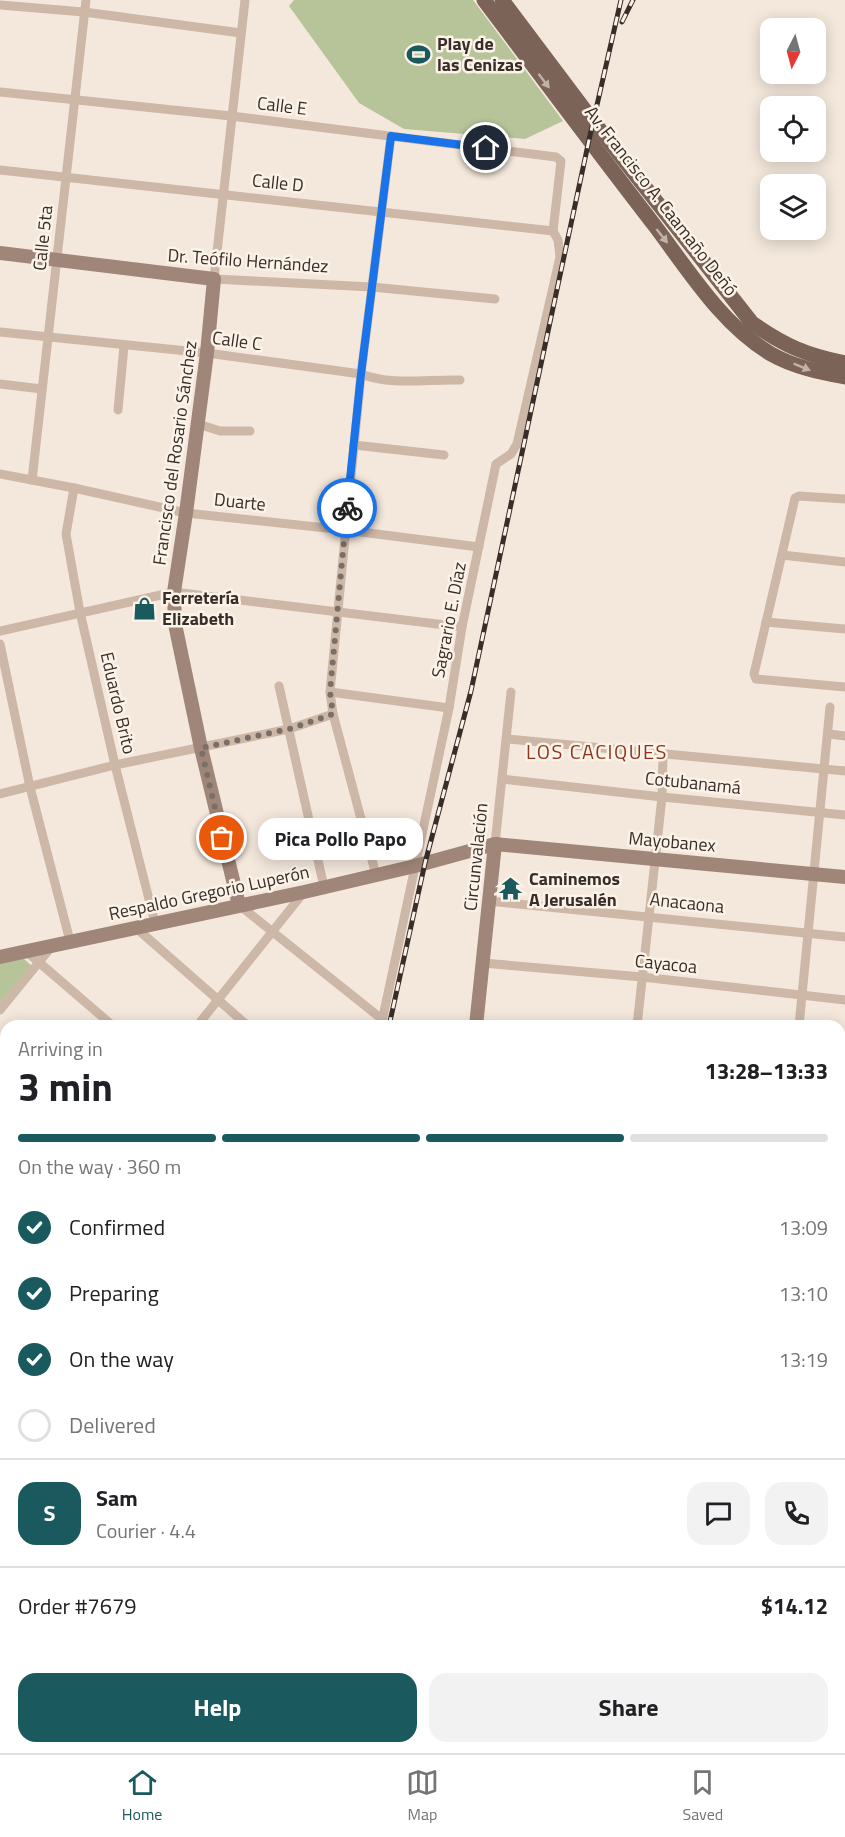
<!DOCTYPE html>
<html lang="en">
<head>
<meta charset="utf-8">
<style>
  body { margin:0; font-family:"Titillium Web",sans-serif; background:#f2f2f2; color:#202124; height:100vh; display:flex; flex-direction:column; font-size:22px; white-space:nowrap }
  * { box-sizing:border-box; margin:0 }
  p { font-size:20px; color:#757577 }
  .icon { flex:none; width:33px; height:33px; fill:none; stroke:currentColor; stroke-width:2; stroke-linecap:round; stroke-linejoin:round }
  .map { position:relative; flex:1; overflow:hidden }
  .panel { position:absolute; left:0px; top:1020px; width:846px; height:734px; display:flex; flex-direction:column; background:#fff; border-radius:18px 18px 0 0; box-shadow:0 3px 15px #0003 }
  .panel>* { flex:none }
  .needle { width:39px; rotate:186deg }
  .buttons { position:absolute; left:760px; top:18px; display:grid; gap:12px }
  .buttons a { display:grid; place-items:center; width:66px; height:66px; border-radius:12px; background:#fff; box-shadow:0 3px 15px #0003; font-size:30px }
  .pin { position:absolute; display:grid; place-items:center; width:51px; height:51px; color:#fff; margin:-26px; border:3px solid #fff; border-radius:50%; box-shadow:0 2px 6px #0007 }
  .courier { position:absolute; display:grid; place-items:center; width:60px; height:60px; margin:-30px; border:4px solid #1a73e8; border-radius:50%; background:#fff; color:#222; box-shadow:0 2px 8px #0007 }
  .bubble { position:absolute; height:42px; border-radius:18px; background:#fff; box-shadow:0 3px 15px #0003; font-size:20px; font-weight:700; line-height:42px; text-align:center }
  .summary em { font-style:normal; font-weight:700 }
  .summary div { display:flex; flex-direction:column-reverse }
  .summary { display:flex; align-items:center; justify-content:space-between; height:102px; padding:0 18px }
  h1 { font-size:39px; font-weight:700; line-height:45px }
  .bar { display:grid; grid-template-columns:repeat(4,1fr); gap:9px 6px; align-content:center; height:72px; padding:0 18px }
  .bar i { height:8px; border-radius:4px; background:#e0e0e0 }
  .bar .current { background:#1a595d }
  .bar p { grid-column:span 4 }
  .line { display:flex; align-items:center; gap:15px; padding:0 18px; border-top:2px solid #e0e0e0 }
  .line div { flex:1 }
  .round { display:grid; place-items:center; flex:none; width:63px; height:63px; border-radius:18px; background:#f2f2f2 }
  ol { padding:0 18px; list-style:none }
  li { display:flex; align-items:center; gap:18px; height:66px }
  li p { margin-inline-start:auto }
  li .icon { padding:6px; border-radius:50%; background:#1a595d; color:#fff; stroke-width:4 }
  li:last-child { color:#757577 }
  li i { width:33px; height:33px; border:3px solid #e0e0e0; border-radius:50% }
  .button { display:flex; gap:12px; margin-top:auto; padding:12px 18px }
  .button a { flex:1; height:69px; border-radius:18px; background:#1a595d; color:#fff; font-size:24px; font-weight:700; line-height:69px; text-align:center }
  .button a+a { background:#f2f2f2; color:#202124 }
  .menu { display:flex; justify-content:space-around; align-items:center; height:84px; border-top:2px solid #e0e0e0; background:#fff; font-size:16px; color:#757577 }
  .menu a { display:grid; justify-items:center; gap:3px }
  .menu .current { color:#1a595d }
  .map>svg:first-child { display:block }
  .green { fill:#b7c49a }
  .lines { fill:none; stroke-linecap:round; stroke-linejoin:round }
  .street { stroke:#cdb7a7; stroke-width:9 }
  .secondary { stroke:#a08678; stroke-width:14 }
  .primary { stroke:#7b6358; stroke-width:15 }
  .rail-casing { stroke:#382d28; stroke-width:5 }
  .rail { stroke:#fbf2e8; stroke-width:3; stroke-dasharray:9; stroke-linecap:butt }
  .oneway { fill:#c1b2a7 }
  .done { stroke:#7a6e67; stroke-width:6; stroke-dasharray:0 10.8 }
  .route { stroke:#1a73e8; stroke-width:8 }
  .labels { text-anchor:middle; stroke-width:5; stroke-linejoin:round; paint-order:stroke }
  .poi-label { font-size:18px; font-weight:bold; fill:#382d28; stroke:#fbf2e8; text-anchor:start }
  .street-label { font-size:18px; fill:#382d28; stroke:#fbf2e8 }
  .neighbourhood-label { font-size:20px; letter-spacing:1.5px; fill:#8d351c; stroke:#fbf2e8 }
</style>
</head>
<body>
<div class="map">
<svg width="845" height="1753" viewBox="0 0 845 1753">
  <rect width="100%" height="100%" fill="#f4e8dc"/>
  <g class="green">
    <path d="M294 0H473L563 121 525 139 404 129 359 103 289 6Z"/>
    <path d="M23 958 32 966 0 1003V963Z"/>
  </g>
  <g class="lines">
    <g class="street">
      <path d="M245 0 214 279 372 287 495 299"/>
      <path d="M0 5 84 12 241 33"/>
      <path d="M0 92 231 116 556 157 561 161 553 231"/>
      <path d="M0 170 553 231"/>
      <path d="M0 332 207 353 361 374C392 386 427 379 460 380"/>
      <path d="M0 384 42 389"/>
      <path d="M118 410 124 346"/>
      <path d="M198 424 220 431H250"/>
      <path d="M354 445 444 455"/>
      <path d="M0 474 74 488 186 513 345 530 479 547"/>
      <path d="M32 480 86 0"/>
      <path d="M74 488 66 534 80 612 115 765 155 923"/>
      <path d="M845 499 799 496 795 498 754 674 756 679 845 687"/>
      <path d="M782 555 845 562"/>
      <path d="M766 622 845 629"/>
      <path d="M0 631 174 592 462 627"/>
      <path d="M0 644 30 787 70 941"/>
      <path d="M279 686 324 887"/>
      <path d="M330 692 449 708"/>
      <path d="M829 734 845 736"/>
      <path d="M507 739 845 771"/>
      <path d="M502 779 662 797 845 815"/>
      <path d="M0 794 115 765 289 729 333 714"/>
      <path d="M495 844 511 692"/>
      <path d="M376 875 333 714 330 692 361 374 391 136"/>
      <path d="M489 901 845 937"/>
      <path d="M239 905 383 1020"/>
      <path d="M135 927 248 1026"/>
      <path d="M27 952 113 1026"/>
      <path d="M483 963 642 977 845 1000"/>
      <path d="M0 1010 53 945"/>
      <path d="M197 1026 304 892"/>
      <path d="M381 1026 449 708 462 627 496 464 511 454 517 444 560 257 558 240 553 231"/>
      <path d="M637 1026 662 797 663 755"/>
      <path d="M799 1026 830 707"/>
      <path d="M0 1044 6 1049"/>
      <path d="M840 1062 845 1063"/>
      <path d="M840 1124 845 1125"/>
      <path d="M0 1153 6 1158"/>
      <path d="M840 1183 845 1184"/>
      <path d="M840 1248H845"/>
      <path d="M840 1323H845"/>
      <path d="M840 1399 845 1400"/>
      <path d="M0 1400 6 1401"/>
      <path d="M840 1476 845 1477"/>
      <path d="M0 1489 6 1487"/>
      <path d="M0 1532H6"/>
      <path d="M0 1558 6 1580"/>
      <path d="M840 1558H845"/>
      <path d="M840 1644H845"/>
      <path d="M840 1724 845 1725"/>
      <path d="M82 1748 123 1753"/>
      <path d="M43 1753 44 1748"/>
      <path d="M211 1753 212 1748"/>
      <path d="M441 1753 444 1748"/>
      <path d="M728 1753V1748"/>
    </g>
    <g class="secondary">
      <path d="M0 253 214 279 207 353 186 513 174 592 175 624 201 748 239 905"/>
      <path d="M0 957 304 892 415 866 495 844 845 877"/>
      <path d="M476 1026 495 844"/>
      <path d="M0 1266 6 1271"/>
      <path d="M602 1748 609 1753"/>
    </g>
    <g class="primary">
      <path d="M484 0C541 76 597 151 655 226 689 271 722 325 771 354 794 367 819 372 845 377"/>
      <path d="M502 0 593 121 752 323C785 346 806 355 845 363"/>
      <path d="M0 1610 6 1609"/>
      <path d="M348 1748 359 1753"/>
    </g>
    <defs>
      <g id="rail">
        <path d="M622 22 633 0"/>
        <path d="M389 1026 425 863 471 691 589 140 621 0"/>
        <path d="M227 1753 228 1748"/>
      </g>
    </defs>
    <use href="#rail" class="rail-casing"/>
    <use href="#rail" class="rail"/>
  </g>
  <defs><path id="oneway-solid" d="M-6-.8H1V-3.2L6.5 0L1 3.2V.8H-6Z" transform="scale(1.5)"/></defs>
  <g class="oneway">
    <use href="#oneway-solid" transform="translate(544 81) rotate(53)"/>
    <use href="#oneway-solid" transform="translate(662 236) rotate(52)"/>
    <use href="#oneway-solid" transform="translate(802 367) rotate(22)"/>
  </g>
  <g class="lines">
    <path class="done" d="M222 838 201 748 289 729 333 714 330 692 332 670 347 508"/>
    <path class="route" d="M347 508 361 374 391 136 486 148"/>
  </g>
  <defs>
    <symbol id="stadium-bare" viewBox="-9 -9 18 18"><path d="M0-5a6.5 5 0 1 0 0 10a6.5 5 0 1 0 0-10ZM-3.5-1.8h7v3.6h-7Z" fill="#1a595d" stroke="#fbf2e8" stroke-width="2.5" paint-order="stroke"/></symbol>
    <symbol id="shop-bare" viewBox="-9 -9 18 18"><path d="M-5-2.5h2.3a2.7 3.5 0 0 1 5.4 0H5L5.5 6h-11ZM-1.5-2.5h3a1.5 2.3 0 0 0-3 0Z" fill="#1a595d" stroke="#fbf2e8" stroke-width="2.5" paint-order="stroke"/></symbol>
    <symbol id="temple-bare" viewBox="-9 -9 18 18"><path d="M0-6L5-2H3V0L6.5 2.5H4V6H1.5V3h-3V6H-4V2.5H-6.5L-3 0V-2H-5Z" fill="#1a595d" stroke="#fbf2e8" stroke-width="2.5" paint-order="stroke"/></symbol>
  </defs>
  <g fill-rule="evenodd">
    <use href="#stadium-bare" x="402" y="38" width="33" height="33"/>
    <use href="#shop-bare" x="128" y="592" width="33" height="33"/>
    <use href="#temple-bare" x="494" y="872" width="33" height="33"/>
  </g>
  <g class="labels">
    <g class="poi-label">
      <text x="437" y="50">Play de<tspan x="437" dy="21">las Cenizas</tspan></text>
      <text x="162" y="604">Ferretería<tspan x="162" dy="21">Elizabeth</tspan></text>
      <text x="529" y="885">Caminemos<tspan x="529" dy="21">A Jerusalén</tspan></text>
    </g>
    <g class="street-label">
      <text transform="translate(282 106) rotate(7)" y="6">Calle E</text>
      <text transform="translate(278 183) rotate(6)" y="6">Calle D</text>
      <text transform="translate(661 201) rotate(52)" y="6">Av. Francisco A. Caamaño Deñó</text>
      <text transform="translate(43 238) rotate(-84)" y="6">Calle 5ta</text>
      <text transform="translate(248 261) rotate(4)" y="6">Dr. Teófilo Hernández</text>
      <text transform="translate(237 341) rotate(8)" y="6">Calle C</text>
      <text transform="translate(175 453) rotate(-82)" y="6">Francisco del Rosario Sánchez</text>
      <text transform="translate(240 502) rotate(6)" y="6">Duarte</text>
      <text transform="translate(449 620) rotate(-79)" y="6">Sagrario E. Díaz</text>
      <text transform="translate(118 703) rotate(77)" y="6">Eduardo Brito</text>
      <text transform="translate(693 783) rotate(6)" y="6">Cotubanamá</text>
      <text transform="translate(672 842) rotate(5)" y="6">Mayobanex</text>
      <text transform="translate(476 857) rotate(-84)" y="6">Circunvalación</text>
      <text transform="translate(209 893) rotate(-12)" y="6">Respaldo Gregorio Luperón</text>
      <text transform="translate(687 903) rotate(6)" y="6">Anacaona</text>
      <text transform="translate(666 964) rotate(6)" y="6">Cayacoa</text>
    </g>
    <g class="neighbourhood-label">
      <text x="597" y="759">LOS CACIQUES</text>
    </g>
  </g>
</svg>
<div class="buttons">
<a><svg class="needle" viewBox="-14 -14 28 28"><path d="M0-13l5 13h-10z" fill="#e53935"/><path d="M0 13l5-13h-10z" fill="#757577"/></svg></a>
<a><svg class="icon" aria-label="locate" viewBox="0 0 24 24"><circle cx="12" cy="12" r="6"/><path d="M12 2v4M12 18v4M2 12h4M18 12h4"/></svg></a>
<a><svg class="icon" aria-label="layers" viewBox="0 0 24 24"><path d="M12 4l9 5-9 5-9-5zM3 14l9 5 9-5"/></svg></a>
</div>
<div class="pin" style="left:222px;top:838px;background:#ea580c"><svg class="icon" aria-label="bag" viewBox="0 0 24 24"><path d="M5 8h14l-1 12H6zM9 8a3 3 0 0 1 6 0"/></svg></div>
<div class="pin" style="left:486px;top:148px;background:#1f2937"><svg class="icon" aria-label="home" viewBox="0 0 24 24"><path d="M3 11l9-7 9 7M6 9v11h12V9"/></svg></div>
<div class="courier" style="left:347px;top:508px"><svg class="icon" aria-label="bike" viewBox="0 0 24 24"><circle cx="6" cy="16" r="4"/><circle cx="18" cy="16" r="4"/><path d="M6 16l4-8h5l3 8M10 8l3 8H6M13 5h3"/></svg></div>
<div class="bubble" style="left:258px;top:818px;width:165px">Pica Pollo Papo</div>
<section class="panel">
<div class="summary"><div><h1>3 min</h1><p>Arriving in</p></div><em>13:28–13:33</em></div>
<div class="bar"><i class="current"></i><i class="current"></i><i class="current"></i><i></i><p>On the way · 360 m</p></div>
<ol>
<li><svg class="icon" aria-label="check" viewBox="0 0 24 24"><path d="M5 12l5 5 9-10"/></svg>Confirmed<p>13:09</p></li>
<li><svg class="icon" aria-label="check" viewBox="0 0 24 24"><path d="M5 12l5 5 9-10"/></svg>Preparing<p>13:10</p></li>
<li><svg class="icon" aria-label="check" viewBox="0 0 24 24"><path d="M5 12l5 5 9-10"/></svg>On the way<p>13:19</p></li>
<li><i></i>Delivered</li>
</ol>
<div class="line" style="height:108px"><b class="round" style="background:#1a595d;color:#fff">S</b><div><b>Sam</b><p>Courier · 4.4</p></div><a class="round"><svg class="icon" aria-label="chat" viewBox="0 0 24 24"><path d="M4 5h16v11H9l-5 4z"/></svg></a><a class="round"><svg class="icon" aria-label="phone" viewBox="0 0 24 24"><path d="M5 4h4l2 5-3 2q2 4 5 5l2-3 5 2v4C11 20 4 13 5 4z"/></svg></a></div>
<div class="line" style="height:78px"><div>Order #7679</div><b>$14.12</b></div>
<div class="button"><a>Help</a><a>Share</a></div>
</section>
</div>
<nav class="menu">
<a class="current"><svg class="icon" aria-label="home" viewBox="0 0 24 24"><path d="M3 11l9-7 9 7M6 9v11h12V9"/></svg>Home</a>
<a><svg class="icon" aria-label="map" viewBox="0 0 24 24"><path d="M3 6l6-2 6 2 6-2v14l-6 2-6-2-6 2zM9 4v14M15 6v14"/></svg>Map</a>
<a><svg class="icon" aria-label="saved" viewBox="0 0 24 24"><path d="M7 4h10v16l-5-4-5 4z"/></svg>Saved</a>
</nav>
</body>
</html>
